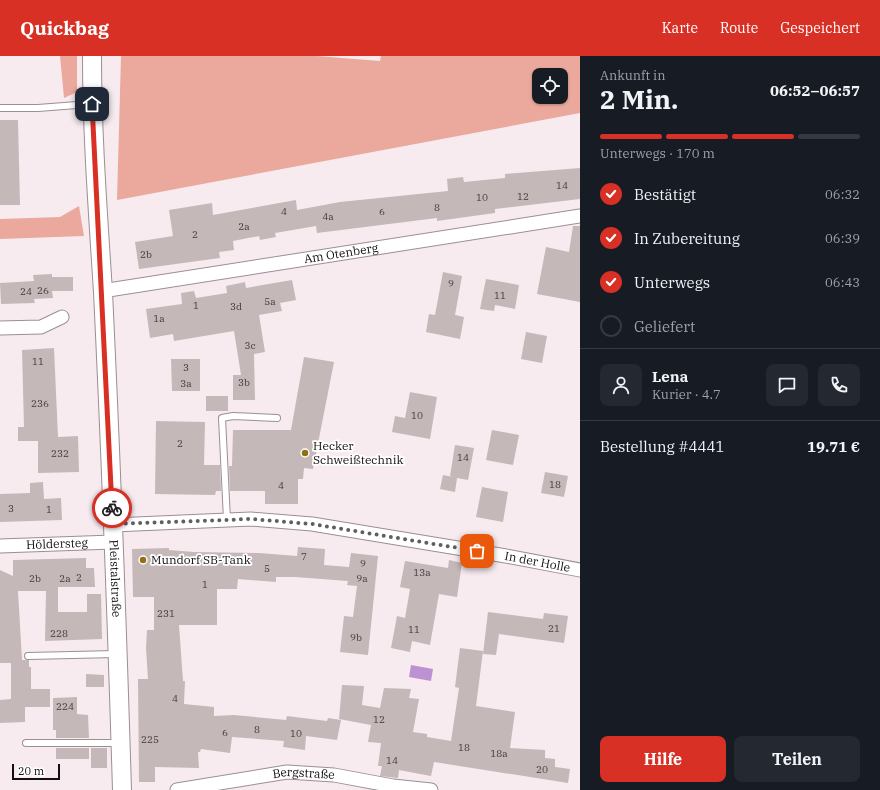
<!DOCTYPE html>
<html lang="de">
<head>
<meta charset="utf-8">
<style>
  body { margin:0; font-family:"IBM Plex Serif",serif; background:#242831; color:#f1f3f6; height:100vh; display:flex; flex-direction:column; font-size:15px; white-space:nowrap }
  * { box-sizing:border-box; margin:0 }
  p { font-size:13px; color:#9ea1a6 }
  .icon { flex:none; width:22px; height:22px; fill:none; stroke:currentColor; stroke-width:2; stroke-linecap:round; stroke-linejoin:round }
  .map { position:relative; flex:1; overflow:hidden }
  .details { display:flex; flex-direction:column; background:#171b24; width:300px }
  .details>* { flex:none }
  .fabs { position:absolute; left:532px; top:12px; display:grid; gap:8px }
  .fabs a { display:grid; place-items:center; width:36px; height:36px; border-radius:8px; background:#171b24; box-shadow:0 1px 3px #0004; font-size:20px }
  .scale { position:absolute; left:12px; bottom:10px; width:48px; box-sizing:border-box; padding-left:4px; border:2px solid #141012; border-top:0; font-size:11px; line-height:14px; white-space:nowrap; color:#141012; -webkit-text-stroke:3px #fff; paint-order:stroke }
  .pin { position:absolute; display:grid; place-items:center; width:34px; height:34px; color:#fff; margin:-17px; border-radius:8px; box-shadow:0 2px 6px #0006 }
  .courier { position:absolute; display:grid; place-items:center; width:40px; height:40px; margin:-20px; border:3px solid #d93025; border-radius:50%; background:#fff; color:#222; box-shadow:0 1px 5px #0007 }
  .headline em { font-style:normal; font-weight:700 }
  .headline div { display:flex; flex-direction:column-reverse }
  .headline { display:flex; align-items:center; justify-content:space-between; height:68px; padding:0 20px }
  h1 { font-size:26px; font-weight:700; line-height:30px }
  .bar { display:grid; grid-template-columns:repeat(4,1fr); gap:6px 4px; align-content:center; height:48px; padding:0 20px }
  .bar i { height:5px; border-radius:3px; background:#363941 }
  .bar .active { background:#d93025 }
  .bar p { grid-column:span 4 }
  .line { display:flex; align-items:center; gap:10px; padding:0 20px; border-top:1px solid #363941 }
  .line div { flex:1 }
  .round { display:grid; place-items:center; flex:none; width:42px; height:42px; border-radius:8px; background:#242831 }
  ol { padding:0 20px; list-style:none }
  li { display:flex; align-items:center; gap:12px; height:44px }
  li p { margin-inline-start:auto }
  li .icon { padding:4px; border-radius:50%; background:#d93025; color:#fff; stroke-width:4 }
  li:last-child { color:#9ea1a6 }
  li i { width:22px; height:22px; border:2px solid #363941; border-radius:50% }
  .cta { display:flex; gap:8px; margin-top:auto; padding:8px 20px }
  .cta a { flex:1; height:46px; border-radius:8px; background:#d93025; color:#fff; font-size:16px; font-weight:700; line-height:46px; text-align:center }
  .cta a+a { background:#242831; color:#f1f3f6 }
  header { display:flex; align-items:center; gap:24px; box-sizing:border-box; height:56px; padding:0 20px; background:#d93025; color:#fff }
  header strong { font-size:19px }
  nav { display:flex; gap:22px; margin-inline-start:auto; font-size:14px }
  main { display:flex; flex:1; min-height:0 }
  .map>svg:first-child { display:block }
  .green { fill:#eba99d; fill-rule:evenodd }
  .water { fill:#bd92d3 }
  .building { fill:#c4b8b9 }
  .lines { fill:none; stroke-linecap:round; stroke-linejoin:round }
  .lane-casing { stroke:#9a8f93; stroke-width:8 }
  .street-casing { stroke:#9a8f93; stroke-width:15 }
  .secondary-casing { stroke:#9a8f93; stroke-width:20 }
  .lane { stroke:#fff; stroke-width:6 }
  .street { stroke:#fff; stroke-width:13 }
  .secondary { stroke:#fff; stroke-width:18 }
  .done { stroke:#635d60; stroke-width:4; stroke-dasharray:0 7.2 }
  .route { stroke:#d93025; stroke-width:5 }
  .poi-dot { fill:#8f7015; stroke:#fff; stroke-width:1.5 }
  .labels { text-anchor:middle; stroke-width:3.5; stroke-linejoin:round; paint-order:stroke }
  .number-label { font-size:10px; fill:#403a3c }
  .street-label { font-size:12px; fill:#141012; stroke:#fff }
  .poi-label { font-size:12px; fill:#141012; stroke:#fff; text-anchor:start }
</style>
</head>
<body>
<header>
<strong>Quickbag</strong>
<nav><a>Karte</a><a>Route</a><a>Gespeichert</a></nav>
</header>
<main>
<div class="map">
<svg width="580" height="734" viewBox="0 0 580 734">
  <rect width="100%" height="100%" fill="#f7ebf0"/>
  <g class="green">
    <path d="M60 0H77V36L64 42Z"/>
    <path d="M121 0H317L380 5 381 0H580V57L117 144ZM539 19H561V41H539Z"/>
    <path d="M79 150 84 180 0 183V163L60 161Z"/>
  </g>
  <path class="water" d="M411 609 433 613 431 625 409 621Z"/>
  <g class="building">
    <path d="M0 64H18L20 149H0Z"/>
    <path d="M580 112V143L495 153V157L437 165V162L317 177 316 170 275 177 276 181 260 184 259 180 233 185 234 194 219 196 220 202 139 213 135 186 173 180 169 154 212 147 213 159 296 144 297 154 340 146 448 135 447 123 463 121 464 126 505 122V118Z"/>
    <path d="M573 170H580V246L537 238 546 191 569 196Z"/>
    <path d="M443 216 462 220 455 259 464 261 460 283 426 276 429 258 435 259Z"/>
    <path d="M52 218V221H73V235H52L53 242 34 243 35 247 1 248 0 227 34 225 33 219Z"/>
    <path d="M486 223 519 229 515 253 495 249 494 255 480 253Z"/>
    <path d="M292 224 296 244 280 247 282 255 259 259 265 296 254 298 255 344H233V319H241L234 275 174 285 173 278 150 282 146 253 182 248 181 237 194 235 196 242 227 237 226 230 245 226 246 232Z"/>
    <path d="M526 276 547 280 542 307 521 303Z"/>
    <path d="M54 292 58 381 78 380 79 416 38 417V385H18V371H24L22 294Z"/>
    <path d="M304 301 334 306 313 413 304 412 303 423H298V448H265V435H230L229 410H232L233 374H291Z"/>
    <path d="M171 303H200V335H172Z"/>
    <path d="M410 336 437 341 430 383 392 376 395 360 405 362Z"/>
    <rect x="206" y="340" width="22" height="15"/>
    <path d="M156 365 205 366 204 409H220L221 435H216L215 439 155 438Z"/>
    <path d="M492 374 519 379 513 409 486 404Z"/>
    <path d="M455 389 474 392 468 424 457 422 455 436 440 433 443 419 453 421 450 420Z"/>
    <path d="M545 416 568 420 564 441 541 437Z"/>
    <path d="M43 426 44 443 61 442 62 464 0 466V438L30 437V427Z"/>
    <path d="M482 431 508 436 503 466 476 461Z"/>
    <path d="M298 491 325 493 324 509 349 511 351 497 378 500 368 599 340 596 344 560 353 561 357 530 347 529 348 525 295 521H276V526L238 523 237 533H217V569H179L183 625H185L184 648 214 651V660L234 659 286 664 287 660 327 665 328 662 341 664 337 684 306 680 305 694 283 691 284 685 232 681 230 697 201 693 200 696H198L199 712 155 711V726H139L138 623H148L146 592 147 574H154V541H133L132 493 169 492V494L194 496 259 497 297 500Z"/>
    <path d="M86 502V512H94L95 531H58V556H87V538H101L102 583 45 585 46 535H18L22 604H29V611H31V633H50V651H25V666L0 667V644L11 643V607H0V514L13 520V504Z"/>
    <path d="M449 504 462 507 457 541 439 538 430 589 412 585 410 596 391 592 397 560 405 562 410 533 400 531 405 505 448 512Z"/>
    <path d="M488 556 543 563 544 557 568 560 564 587 499 578 496 599 483 598Z"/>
    <path d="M460 592 483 595 476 650 515 656 510 692 545 694V702L555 703V711L570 713 568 727 434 706 431 720 399 714 398 722 380 720 382 710H378L381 687 368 686 371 669 339 663 342 629 364 630 362 649 380 652 384 632 411 633 409 642 419 643 413 676 427 678V681L451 685 459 632 455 631Z"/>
    <path d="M86 618 104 619V631H86Z"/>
    <path d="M77 641V658L88 659 89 682H56V674H53V642Z"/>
    <rect x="56" y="692" width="33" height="11"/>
    <rect x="91" y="692" width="16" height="20"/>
  </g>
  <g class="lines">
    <defs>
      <g id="lane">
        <path d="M0 52H38L90 48"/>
        <path d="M227 464 222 362 233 360 277 362"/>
        <path d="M28 600 116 598"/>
        <path d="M26 687H118"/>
      </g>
      <g id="street">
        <path id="s1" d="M102 235 580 160"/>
        <path d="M0 272 41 271 62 261"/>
        <path id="s2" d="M113 469 251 463 312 468 506 500 580 514"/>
        <path id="s3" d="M0 490 113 486"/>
        <path id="s4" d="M177 734 287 716 334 719 393 730 431 734"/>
      </g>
      <g id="secondary">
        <path id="s5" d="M92 0C92 79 98 157 103 236 111 402 117 568 122 734"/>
      </g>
    </defs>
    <use href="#lane" class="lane-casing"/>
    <use href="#street" class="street-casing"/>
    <use href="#secondary" class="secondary-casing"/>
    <use href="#lane" class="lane"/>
    <use href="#street" class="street"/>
    <use href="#secondary" class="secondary"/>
  </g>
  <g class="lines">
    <path class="done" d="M112 452 113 468 251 463 312 468 477 495"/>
    <path class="route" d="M92 48 112 452"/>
  </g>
  <g class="poi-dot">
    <circle cx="305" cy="397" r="4"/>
    <circle cx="143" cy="504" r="4"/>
  </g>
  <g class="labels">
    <g class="number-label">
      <text x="562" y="133">14</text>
      <text x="523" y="144">12</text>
      <text x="482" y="145">10</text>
      <text x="437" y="155">8</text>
      <text x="284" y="159">4</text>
      <text x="382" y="159">6</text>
      <text x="328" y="164">4a</text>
      <text x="244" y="174">2a</text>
      <text x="195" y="182">2</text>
      <text x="146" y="202">2b</text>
      <text x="451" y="231">9</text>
      <text x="43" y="238">26</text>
      <text x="26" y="239">24</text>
      <text x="500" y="243">11</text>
      <text x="270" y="249">5a</text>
      <text x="196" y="253">1</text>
      <text x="236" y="254">3d</text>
      <text x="159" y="266">1a</text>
      <text x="250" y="293">3c</text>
      <text x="38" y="309">11</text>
      <text x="186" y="315">3</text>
      <text x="244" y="330">3b</text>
      <text x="186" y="331">3a</text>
      <text x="40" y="351">236</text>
      <text x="417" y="363">10</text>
      <text x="180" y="391">2</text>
      <text x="60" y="401">232</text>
      <text x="463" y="405">14</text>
      <text x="555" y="432">18</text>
      <text x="281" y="433">4</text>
      <text x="11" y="456">3</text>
      <text x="49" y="457">1</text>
      <text x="304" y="504">7</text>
      <text x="363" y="511">9</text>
      <text x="267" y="516">5</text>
      <text x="422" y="520">13a</text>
      <text x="79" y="525">2</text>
      <text x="35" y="526">2b</text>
      <text x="65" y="526">2a</text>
      <text x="362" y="526">9a</text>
      <text x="205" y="532">1</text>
      <text x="166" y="561">231</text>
      <text x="554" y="576">21</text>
      <text x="414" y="577">11</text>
      <text x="59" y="581">228</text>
      <text x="356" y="585">9b</text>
      <text x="175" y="646">4</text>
      <text x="65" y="654">224</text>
      <text x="379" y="667">12</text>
      <text x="257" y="677">8</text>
      <text x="225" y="680">6</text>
      <text x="296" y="681">10</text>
      <text x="150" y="687">225</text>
      <text x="464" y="695">18</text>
      <text x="499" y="701">18a</text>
      <text x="392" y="708">14</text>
      <text x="542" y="717">20</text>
    </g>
    <g class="street-label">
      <text dy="4" stroke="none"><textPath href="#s1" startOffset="242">Am Otenberg</textPath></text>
      <text dy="4" stroke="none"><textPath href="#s3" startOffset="57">Höldersteg</textPath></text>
      <text dy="4" stroke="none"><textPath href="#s2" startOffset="428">In der Holle</textPath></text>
      <text dy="4" stroke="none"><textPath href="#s5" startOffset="523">Pleistalstraße</textPath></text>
      <text dy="4" stroke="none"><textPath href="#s4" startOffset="128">Bergstraße</textPath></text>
    </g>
    <g class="poi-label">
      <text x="313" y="394">Hecker<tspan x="313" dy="14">Schweißtechnik</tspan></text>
      <text x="151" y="508">Mundorf SB-Tank</text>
    </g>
  </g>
</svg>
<div class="fabs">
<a><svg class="icon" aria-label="locate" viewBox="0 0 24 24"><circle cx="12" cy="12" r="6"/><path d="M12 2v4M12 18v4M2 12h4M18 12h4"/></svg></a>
</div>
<div class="scale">20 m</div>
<div class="pin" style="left:477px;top:495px;background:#ea580c"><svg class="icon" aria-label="bag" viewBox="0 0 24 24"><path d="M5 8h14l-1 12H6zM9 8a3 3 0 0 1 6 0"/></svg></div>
<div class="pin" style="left:92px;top:48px;background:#1f2937"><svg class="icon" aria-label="home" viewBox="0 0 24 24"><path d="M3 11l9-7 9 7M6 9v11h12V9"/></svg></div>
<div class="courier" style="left:112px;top:452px"><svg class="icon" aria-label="bike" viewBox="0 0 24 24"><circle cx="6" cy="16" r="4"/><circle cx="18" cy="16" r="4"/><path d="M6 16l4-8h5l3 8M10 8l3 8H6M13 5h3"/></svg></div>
</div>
<section class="details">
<div class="headline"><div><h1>2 Min.</h1><p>Ankunft in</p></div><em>06:52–06:57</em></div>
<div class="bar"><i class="active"></i><i class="active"></i><i class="active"></i><i></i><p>Unterwegs · 170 m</p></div>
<ol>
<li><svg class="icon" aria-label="check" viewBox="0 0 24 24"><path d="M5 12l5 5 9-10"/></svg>Bestätigt<p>06:32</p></li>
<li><svg class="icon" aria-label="check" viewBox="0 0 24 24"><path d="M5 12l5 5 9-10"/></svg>In Zubereitung<p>06:39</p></li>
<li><svg class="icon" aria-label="check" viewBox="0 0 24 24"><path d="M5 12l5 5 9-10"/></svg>Unterwegs<p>06:43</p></li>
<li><i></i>Geliefert</li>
</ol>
<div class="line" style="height:72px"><a class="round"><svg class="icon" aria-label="person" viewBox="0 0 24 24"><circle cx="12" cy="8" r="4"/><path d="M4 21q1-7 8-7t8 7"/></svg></a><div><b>Lena</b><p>Kurier · 4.7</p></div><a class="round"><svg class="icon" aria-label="chat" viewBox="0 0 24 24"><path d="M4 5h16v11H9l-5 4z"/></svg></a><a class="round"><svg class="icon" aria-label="phone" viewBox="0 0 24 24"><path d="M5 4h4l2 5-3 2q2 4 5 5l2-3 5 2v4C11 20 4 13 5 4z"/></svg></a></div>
<div class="line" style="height:52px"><div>Bestellung #4441</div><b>19.71 €</b></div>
<div class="cta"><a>Hilfe</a><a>Teilen</a></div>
</section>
</main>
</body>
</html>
